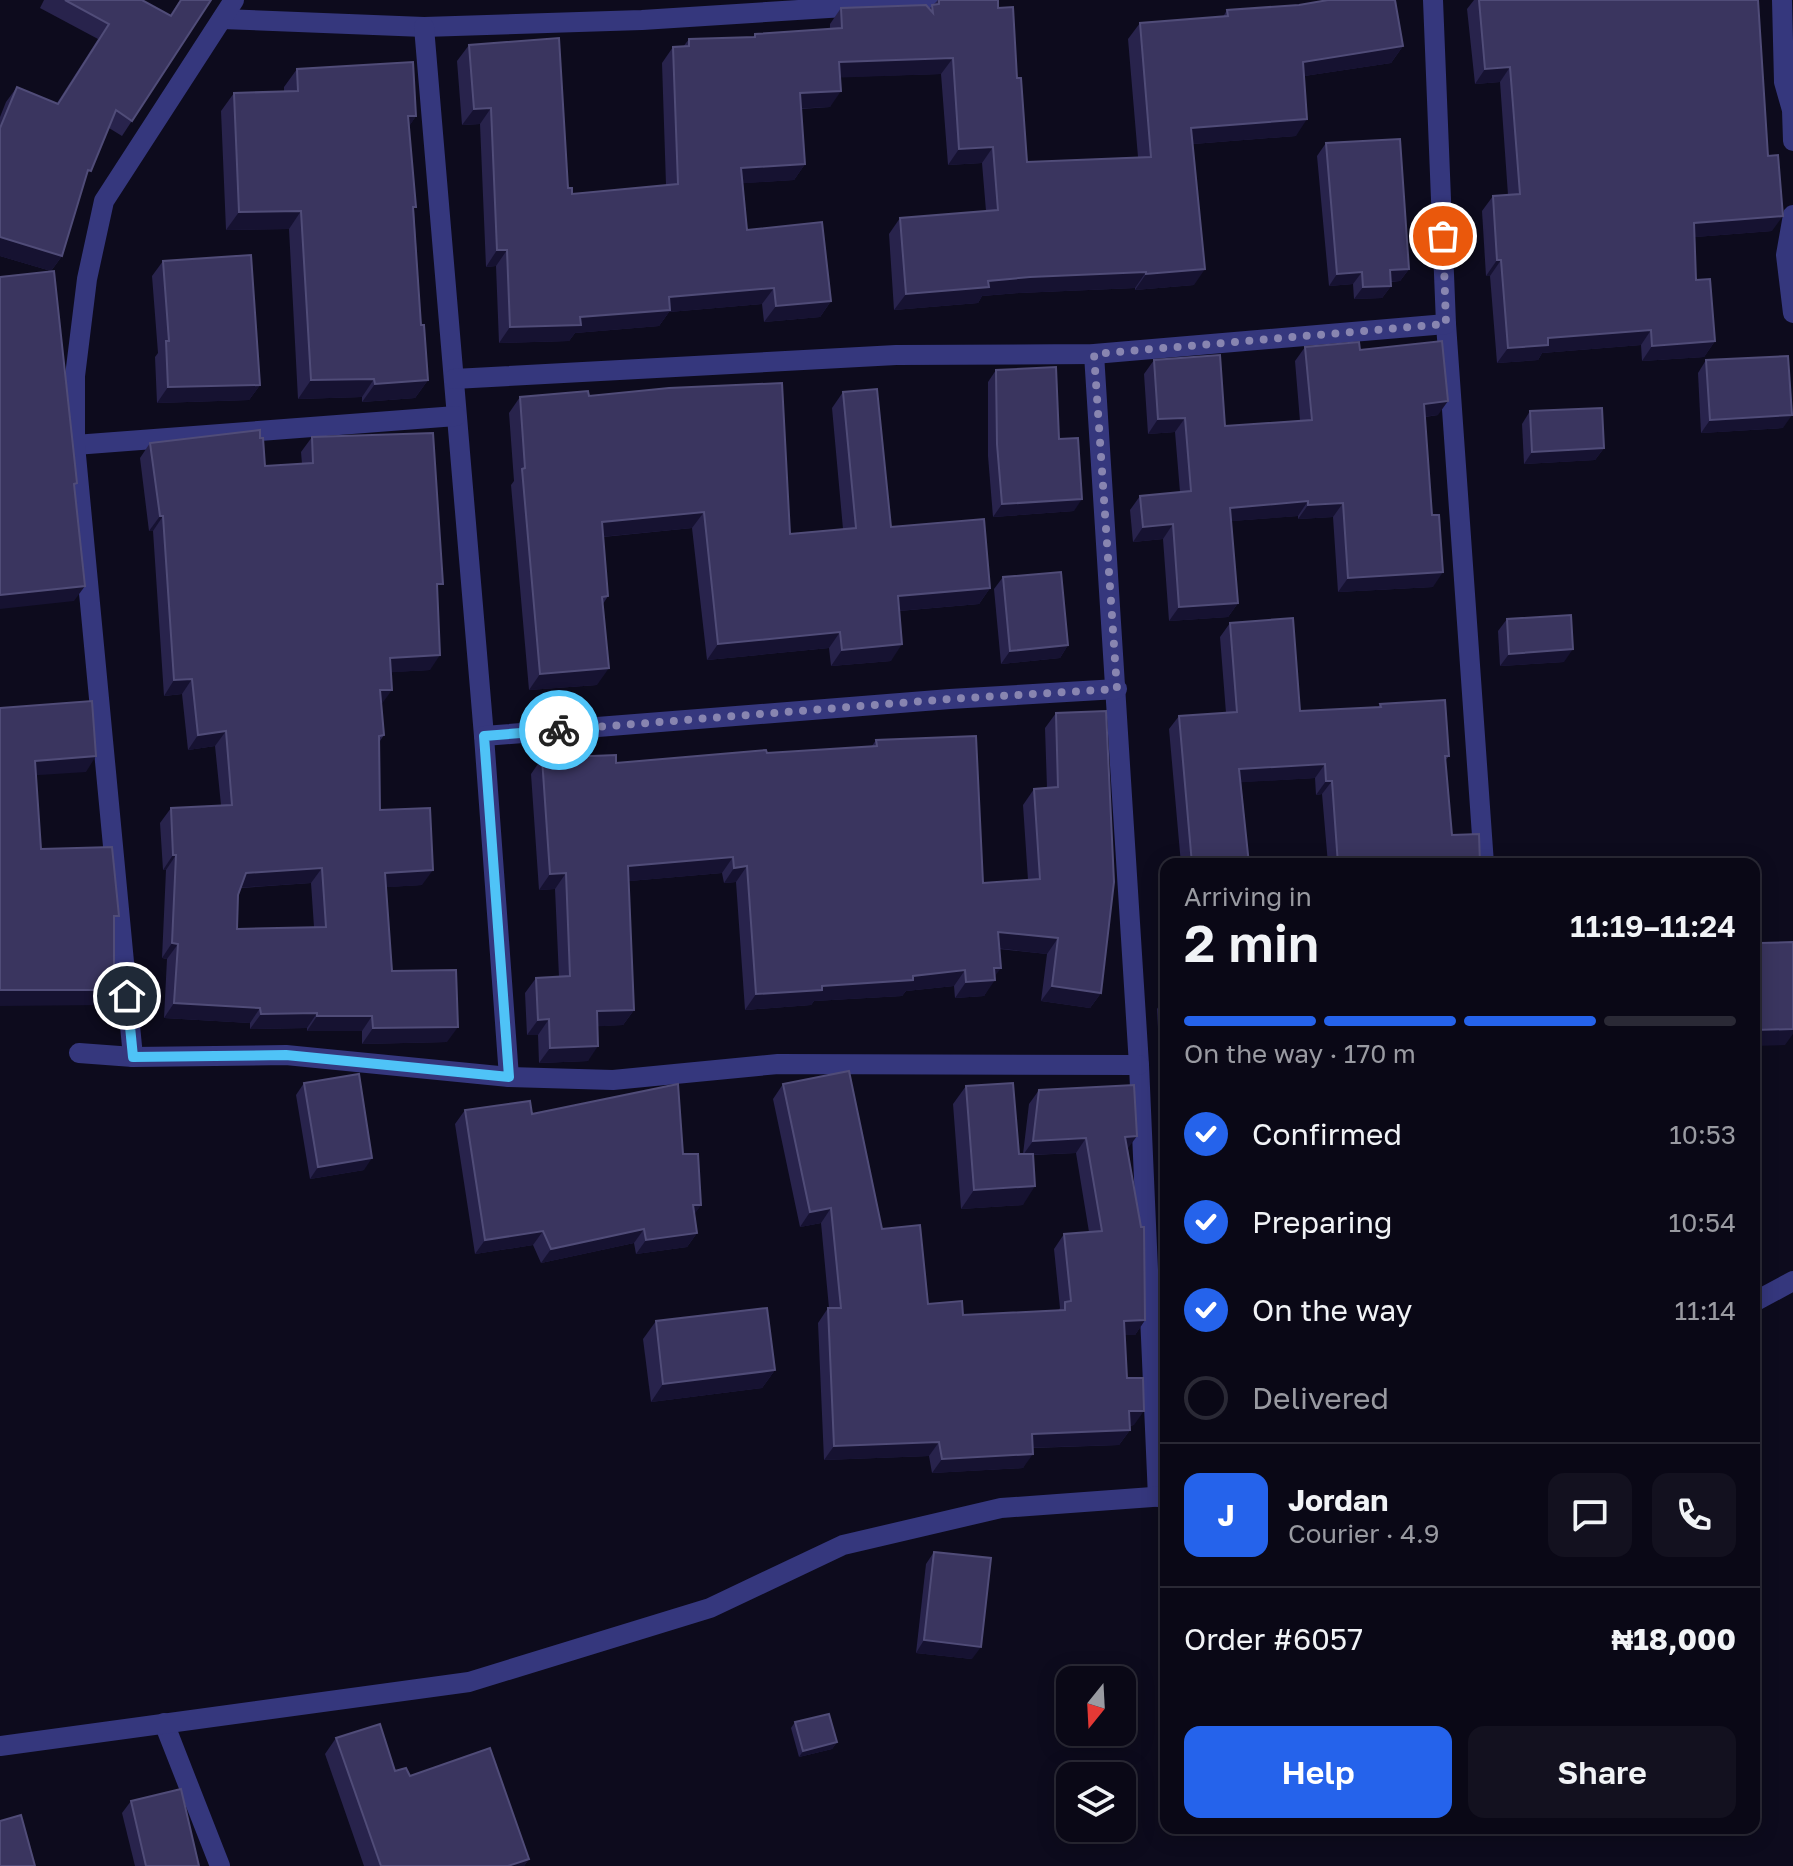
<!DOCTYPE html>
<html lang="en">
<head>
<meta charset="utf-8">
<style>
  body { margin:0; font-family:"Golos Text",sans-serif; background:#13111f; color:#f1f3f6; height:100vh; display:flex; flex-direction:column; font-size:30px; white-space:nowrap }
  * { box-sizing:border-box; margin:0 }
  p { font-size:26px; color:#999aa1 }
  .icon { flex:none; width:44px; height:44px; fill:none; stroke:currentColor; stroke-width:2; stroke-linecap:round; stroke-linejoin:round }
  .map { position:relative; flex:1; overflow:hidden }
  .drawer { position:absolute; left:1160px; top:858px; width:600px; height:976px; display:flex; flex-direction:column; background:#0a0816; border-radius:16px; box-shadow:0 4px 20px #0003,0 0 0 2px #2a2935 }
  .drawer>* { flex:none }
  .needle { width:52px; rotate:198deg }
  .tools { position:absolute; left:1056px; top:1666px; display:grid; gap:16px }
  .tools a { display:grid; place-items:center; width:80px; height:80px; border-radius:16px; background:#0a0816; box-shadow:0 4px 20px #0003,0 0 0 2px #2a2935; font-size:40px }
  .pin { position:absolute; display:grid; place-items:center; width:68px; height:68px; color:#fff; margin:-34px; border:4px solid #fff; border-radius:50%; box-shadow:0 2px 8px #0007 }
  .courier { position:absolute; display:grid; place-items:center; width:80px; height:80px; margin:-40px; border:6px solid #4fc3f7; border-radius:50%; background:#fff; color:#222; box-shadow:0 2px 10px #0007 }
  .headline em { font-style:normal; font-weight:600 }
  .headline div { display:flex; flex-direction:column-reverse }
  .headline { display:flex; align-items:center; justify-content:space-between; height:136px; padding:0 24px }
  h1 { font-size:52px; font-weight:600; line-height:60px }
  .bar { display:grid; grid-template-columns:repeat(4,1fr); gap:12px 8px; align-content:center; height:96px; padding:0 24px }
  .bar i { height:10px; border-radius:6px; background:#2a2935 }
  .bar .selected { background:#2563eb }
  .bar p { grid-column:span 4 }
  .line { display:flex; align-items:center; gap:20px; padding:0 24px; border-top:2px solid #2a2935 }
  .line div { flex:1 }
  .round { display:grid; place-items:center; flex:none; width:84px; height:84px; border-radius:16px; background:#13111f }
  ol { padding:0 24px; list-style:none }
  li { display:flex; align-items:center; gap:24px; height:88px }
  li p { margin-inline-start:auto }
  li .icon { padding:8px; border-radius:50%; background:#2563eb; color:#fff; stroke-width:4 }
  li:last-child { color:#999aa1 }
  li i { width:44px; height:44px; border:4px solid #2a2935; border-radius:50% }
  .cta { display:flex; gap:16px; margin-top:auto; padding:16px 24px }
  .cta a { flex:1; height:92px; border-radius:16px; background:#2563eb; color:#fff; font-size:32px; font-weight:600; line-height:92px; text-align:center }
  .cta a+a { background:#13111f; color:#f1f3f6 }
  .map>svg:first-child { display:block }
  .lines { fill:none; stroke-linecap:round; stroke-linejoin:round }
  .minor { stroke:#35377d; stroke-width:20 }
  .wall { fill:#28234c; fill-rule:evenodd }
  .shaded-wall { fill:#161231 }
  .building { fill:#3a355f; stroke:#504c78; stroke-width:2; fill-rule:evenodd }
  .done { stroke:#8885b0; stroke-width:8; stroke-dasharray:0 14.4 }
  .route { stroke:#4fc3f7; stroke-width:10 }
</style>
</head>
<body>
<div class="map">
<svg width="1793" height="1866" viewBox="0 0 1793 1866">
  <rect width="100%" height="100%" fill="#0d0b1d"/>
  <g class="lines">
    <g class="minor">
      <path d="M1433 0 1446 324 1484 864"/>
      <path d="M1782 0 1784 82 1792 110 1793 141"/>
      <path d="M222 19 424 27 642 20 955 0"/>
      <path d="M424 27 484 736 509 1077"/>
      <path d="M1793 215 1786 255 1793 313"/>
      <path d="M1094 354 1139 1065 1158 1497"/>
      <path d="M454 379 896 355 1094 354 1446 324"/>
      <path d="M75 445 456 416"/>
      <path d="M484 736 950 699 1117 689"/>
      <path d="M79 1053 133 1057 286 1055 509 1077 613 1080 778 1064 1139 1065"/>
      <path d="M133 1057 75 445V376L87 279 104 201 234 0"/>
      <path d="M1754 1302 1793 1281"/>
      <path d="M164 1723 220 1866"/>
      <path d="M0 1746 469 1682 710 1608 843 1545 1001 1508 1166 1496"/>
    </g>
  </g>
  <g class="wall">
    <path d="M44 0H142L170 15 180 0H211L122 136 109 128 84 181 62 256 51 271 0 256V117L6 102 17 87 57 103 98 39 40 8Z"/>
    <path d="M938 0H998V8L1017 78 1027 162 1138 157 1128 39 1140 23 1223 17 1227 10 1403 46 1391 63 1304 76 1296 136 1193 144 1194 285 1135 290V288L1019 293 982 296 978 303 894 310 889 234 900 218 986 211 982 163 948 165 941 74 840 77 830 107 801 109 805 164 794 180 743 183 747 230 831 301 820 317 764 322 762 304 669 312 659 326 575 333 569 341 499 343 496 266 486 267 480 124 462 125 457 61 469 45 572 194 666 185 662 63 673 47H683L689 39 753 37 755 34 830 29V24L841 8 929 9Z"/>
    <path d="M1474 0H1758L1772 231 1695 237 1696 280 1715 341 1704 357 1642 361 1641 345 1542 353 1538 360 1497 363 1490 276H1486L1482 211 1493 196 1508 195 1500 82 1475 84 1467 9Z"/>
    <path d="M297 69 416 116 409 126 421 325 428 380 415 398 362 402V397L298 399 289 229 226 230 221 111 234 93 284 91V87Z"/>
    <path d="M1326 143 1409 269 1400 281 1391 282V286L1382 298 1354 299 1353 284 1329 286 1317 156Z"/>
    <path d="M163 261 260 385 249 400 157 403 155 357 158 353 152 276Z"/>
    <path d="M1305 347 1360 350 1438 415 1425 417 1433 587 1338 592 1333 517 1298 519V516L1231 521 1238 603 1228 617 1169 621 1163 539 1133 542 1130 510 1140 496 1180 492 1175 432 1148 434 1144 374 1154 360 1225 426 1300 421 1295 361Z"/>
    <path d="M1706 360 1783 428 1701 433 1698 373Z"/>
    <path d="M996 370 1059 439 1074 511 993 517 988 456V382Z"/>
    <path d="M843 392 891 527 990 588 979 604 899 611 891 661 831 666 829 648 707 660 692 528 603 537 608 596 603 604 597 685 529 690 511 485 514 481 509 413 520 397 589 396 790 534 843 529 832 408Z"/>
    <path d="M1530 411 1604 448 1595 460 1524 464 1522 424Z"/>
    <path d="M312 437 437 592 430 670 391 672 381 705 384 735 380 741V810L422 885 386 887 392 971 447 1042 362 1044V1031H307V1028L250 1029V1023L164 1018 167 959 162 958 166 870H163L160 823 171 808 221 805 215 746 188 750 182 694 164 696 153 531H149L140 458 150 443 260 438 265 466 302 464 301 452ZM311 883 314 927 237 929 238 895 241 888Z"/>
    <path d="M1003 577 1068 645 1060 658 1001 664 994 589Z"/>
    <path d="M1507 619 1564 662 1500 666 1498 631Z"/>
    <path d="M1230 623 1300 711 1378 707 1380 704 1449 756 1445 761 1452 835 1480 864H1328L1322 794 1316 795 1315 778 1241 782 1249 864H1181L1169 729 1179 716 1226 713 1220 637Z"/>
    <path d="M1056 713 1101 993 1090 1008 1041 1001 1047 954 999 949 995 977 984 996 955 998 954 986 906 991 902 996 814 1001 811 1005 745 1010 736 882 724 883 722 873 629 881 634 1010 623 1025 598 1026 588 1061 539 1063 538 1035H527L525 993 536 978 559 977 555 889 539 890 531 774 542 758 616 763 872 746 876 740 983 883 1028 880 1023 805 1034 789 1047 788 1045 728Z"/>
    <path d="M1166 995V1068H1160L1157 1009Z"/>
    <path d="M304 1083 364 1170 310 1179 296 1095Z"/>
    <path d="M783 1084 882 1229 928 1304 963 1315 1059 1310 1060 1308 1054 1249 1064 1234 1089 1232 1076 1153 1033 1155 1023 1205 961 1209 953 1104 966 1086 1019 1154H1023L1029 1104 1039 1090 1128 1149 1145 1320 1135 1335H1125L1127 1378 1134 1425 1129 1426 1130 1430 1119 1445 1033 1448 1023 1468 932 1473 929 1456 824 1460 818 1323 828 1308H829L821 1223 800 1227 773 1099Z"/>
    <path d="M465 1110 532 1114 683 1154 701 1205 694 1214 697 1233 687 1247 636 1254 634 1243 541 1263 533 1245 475 1254 455 1124Z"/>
    <path d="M656 1321 775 1370 762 1388 651 1402 643 1339Z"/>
    <path d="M934 1552 972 1659 916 1653 926 1564Z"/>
    <path d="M795 1722 837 1742 832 1749 799 1757 791 1728Z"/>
    <path d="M336 1738 395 1771 410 1776 529 1859 524 1866H364L325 1754Z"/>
    <path d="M131 1801 199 1866H135L122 1813Z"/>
  </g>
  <g class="shaded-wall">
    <path d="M1403 46 1391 63 1291 78 1303 62Z"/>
    <path d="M953 58 941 74 828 78 839 62Z"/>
    <path d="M1510 67 1500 82 1475 84 1485 69Z"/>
    <path d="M841 91 830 107 788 109 800 93Z"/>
    <path d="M491 108 480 124 462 125 474 109Z"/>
    <path d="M408 116H416L404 134Z"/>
    <path d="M1307 119 1296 136 1180 145 1191 128Z"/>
    <path d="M993 147 982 163 948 165 959 149Z"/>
    <path d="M805 164 794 180 730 184 741 168Z"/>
    <path d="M301 211 289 229 226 230 239 212Z"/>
    <path d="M1783 216 1772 231 1683 238 1694 223Z"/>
    <path d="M0 237 62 256 51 271 0 256Z"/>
    <path d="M497 250H507L496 266 486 267Z"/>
    <path d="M1497 260H1501L1490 276H1486Z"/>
    <path d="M1205 269 1194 285 1135 290 1146 274Z"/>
    <path d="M1409 269 1400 281 1382 282 1390 270Z"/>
    <path d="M1146 272 1135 288 1019 293 982 296 978 303 894 310 906 294 988 281 1030 277Z"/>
    <path d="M1362 272 1353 284 1329 286 1337 274Z"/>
    <path d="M1391 286 1382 298 1354 299 1363 287Z"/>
    <path d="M774 288 762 304 669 312 659 326 575 333 569 341 499 343 510 327 580 317 669 297Z"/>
    <path d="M831 301 820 317 764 322 776 306Z"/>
    <path d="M1651 330 1641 345 1542 353 1538 360 1497 363 1508 348 1548 338Z"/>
    <path d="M1715 341 1704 357 1642 361 1652 346Z"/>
    <path d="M374 379 362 397 298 399 311 380Z"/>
    <path d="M428 380 415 398 362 402 375 384Z"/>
    <path d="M260 385 249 400 157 403 168 387Z"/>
    <path d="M1448 401 1438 415 1414 418 1424 404Z"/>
    <path d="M1792 415 1783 428 1701 433 1710 420Z"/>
    <path d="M1185 418 1175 432 1148 434 1158 419Z"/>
    <path d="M1604 448 1595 460 1524 464 1532 452Z"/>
    <path d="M1082 499 1074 511 993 517 1002 504Z"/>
    <path d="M1308 501 1298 516 1220 522 1230 508Z"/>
    <path d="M1343 503 1333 517 1298 519 1308 505Z"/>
    <path d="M704 512 692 528 590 538 602 522Z"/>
    <path d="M160 516H163L153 531H149Z"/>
    <path d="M1173 524 1163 539 1133 542 1143 527Z"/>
    <path d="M1443 572 1433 587 1338 592 1348 578Z"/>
    <path d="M85 586 74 601 0 609V595Z"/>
    <path d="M990 588 979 604 886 612 898 596Z"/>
    <path d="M1238 603 1228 617 1169 621 1179 607Z"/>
    <path d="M840 632 829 648 707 660 718 644Z"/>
    <path d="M902 644 891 661 831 666 842 650Z"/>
    <path d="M1068 645 1060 658 1001 664 1010 651Z"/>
    <path d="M1573 649 1564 662 1500 666 1509 654Z"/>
    <path d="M440 655 430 670 380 673 390 658Z"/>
    <path d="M609 668 597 685 529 690 540 674Z"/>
    <path d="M192 679 182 694 164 696 174 680Z"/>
    <path d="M380 690H392L381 705Z"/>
    <path d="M226 731 215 746 188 750 198 735Z"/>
    <path d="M96 756 86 772 24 776 35 761Z"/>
    <path d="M1325 764 1315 778 1230 783 1239 769Z"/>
    <path d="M1326 781H1332L1322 794 1316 795Z"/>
    <path d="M173 855H176L166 870H163Z"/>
    <path d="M733 857 722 873 618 882 628 866Z"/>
    <path d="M747 866 736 882 724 883 734 868Z"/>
    <path d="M322 868 311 883 235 888 246 873Z"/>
    <path d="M433 870 422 885 375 888 385 873Z"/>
    <path d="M566 873 555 889 539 890 550 874Z"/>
    <path d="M998 932 1058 938 1047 954 987 947Z"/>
    <path d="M172 943 178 944 167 959 162 958Z"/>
    <path d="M994 968H1001L992 980H995L984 996 955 998 966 982Z"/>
    <path d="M965 970 954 986 906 991 902 996 814 1001 811 1005 745 1010 756 994Z"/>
    <path d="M1052 986 1101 993 1090 1008 1041 1001Z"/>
    <path d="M0 990H114L104 1005 0 1006Z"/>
    <path d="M174 1003 260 1008 250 1023 164 1018Z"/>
    <path d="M634 1010 623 1025 586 1027 597 1011Z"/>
    <path d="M317 1013 307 1028 250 1029 261 1014Z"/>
    <path d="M317 1016H372L362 1031H307Z"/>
    <path d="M549 1019 538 1035H527L538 1020Z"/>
    <path d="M458 1027 447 1042 362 1044 373 1028Z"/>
    <path d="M1793 1029V1034L1785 1045 1754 1046V1030Z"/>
    <path d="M598 1046 588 1061 539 1063 550 1048Z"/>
    <path d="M1166 1059V1068H1160Z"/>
    <path d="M1137 1136 1126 1151 1125 1137Z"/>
    <path d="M1086 1138 1076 1153 1023 1155 1033 1141Z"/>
    <path d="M372 1158 364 1170 310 1179 318 1167Z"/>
    <path d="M1035 1186 1023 1205 961 1209 974 1190Z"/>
    <path d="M693 1205H701L691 1219Z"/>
    <path d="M831 1208 821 1223 800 1227 810 1212Z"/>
    <path d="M644 1229 634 1243 541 1263 551 1249Z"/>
    <path d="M543 1231 533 1245 475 1254 485 1240Z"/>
    <path d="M697 1233 687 1247 636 1254 646 1240Z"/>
    <path d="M1145 1320 1135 1335H1114L1124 1321Z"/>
    <path d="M775 1370 762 1388 651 1402 663 1384Z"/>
    <path d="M1129 1411H1144L1134 1425 1119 1426Z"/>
    <path d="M1130 1430 1119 1445 1022 1448 1032 1434Z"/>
    <path d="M939 1442 929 1456 824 1460 834 1446Z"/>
    <path d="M1033 1454 1023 1468 932 1473 942 1459Z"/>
    <path d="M924 1640 981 1647 972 1659 916 1653Z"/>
    <path d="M837 1742 832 1749 799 1757 803 1751Z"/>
    <path d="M529 1859 524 1866H508Z"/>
  </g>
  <g class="building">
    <path d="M65 0H142L171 16 181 0H211L132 121 116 110 91 171 88 170 62 256 0 237V128L17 87 58 104 109 24Z"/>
    <path d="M939 0H998V8L1013 7 1017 78H1021L1027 162 1151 157 1140 23 1228 16 1227 10 1299 5 1328 0H1395L1403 46 1303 62 1307 119 1191 128 1205 269 1146 274V272L1030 277 988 281 989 287 906 294 900 218 998 210 993 147 959 149 953 58 839 62 841 91 800 93 805 164 741 168 747 230 822 222 831 301 776 306 774 288 669 297 670 310 580 317 581 325 510 327 507 250H497L491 108 474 109 469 45 559 38 568 188H572V194L678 184 673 47 689 46V39L755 37V34L842 28 841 8 926 5 933 13 932 5 939 4Z"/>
    <path d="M1479 0H1758L1768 156 1778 155 1783 216 1694 223 1696 280 1710 279 1715 341 1652 346 1651 330 1548 338V345L1508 348 1501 260H1497L1493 196 1520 194 1510 67 1485 69Z"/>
    <path d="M413 62 416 116H408L416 207H413L421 325H424L428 380 375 384 374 379 311 380 301 211 239 212 234 93 298 91 297 69Z"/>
    <path d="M1400 139 1409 269 1390 270 1391 286 1363 287 1362 272 1337 274 1326 143Z"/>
    <path d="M251 255 260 385 168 387 166 341H169L163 261Z"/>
    <path d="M54 271 77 483 74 484 85 586 0 595V277Z"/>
    <path d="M1442 341 1448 401 1424 404 1432 515H1439L1443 572 1348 578 1343 503 1308 505V501L1230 508 1238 603 1179 607 1173 524 1143 527 1140 496 1191 491 1185 418 1158 419 1154 360 1220 355 1225 426 1312 420 1305 347 1359 342 1360 350Z"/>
    <path d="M1788 356 1792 415 1710 420 1706 360Z"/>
    <path d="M1056 367 1059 439 1078 438 1082 499 1002 504 997 444 996 370Z"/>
    <path d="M782 383 790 534 856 528 843 392 877 389 891 527 984 519 990 588 898 596 902 644 842 650 840 632 718 644 704 512 602 522 608 596 602 597 609 668 540 674 522 469 525 468 520 397 588 391 589 396 669 388Z"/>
    <path d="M1602 408 1604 448 1532 452 1530 411Z"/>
    <path d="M260 430V438H263L265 466 313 463 312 437 433 433 443 584H437L440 655 390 658 392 690H380L384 735 379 736 380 810 430 808 433 870 385 873 392 971 456 970 458 1027 373 1028 372 1016H317V1013L261 1014 260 1008 174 1003 178 944 172 943 176 855H173L171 808 232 805 226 731 198 735 192 679 174 680 163 516H160L150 443ZM322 868 326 927 237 929 238 895 246 873Z"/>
    <path d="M1061 572 1068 645 1010 651 1003 577Z"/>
    <path d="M1571 615 1573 649 1509 654 1507 619Z"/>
    <path d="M1293 618 1300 711 1381 707 1380 704 1445 700 1449 756H1445L1452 835 1479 834 1480 864H1338L1332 781H1326L1325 764 1239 769 1249 864H1192L1179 716 1237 712 1230 623Z"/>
    <path d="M92 701 96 756 35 761 41 849 112 847 119 916H114V990H0V708Z"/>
    <path d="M1106 711 1114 882 1101 993 1052 986 1058 938 998 932 1001 968H994L995 980 966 982 965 970 913 976V980L822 986V990L756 994 747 866 734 868 733 857 628 866 634 1010 597 1011 598 1046 550 1048 549 1019 538 1020 536 978 570 976 566 873 550 874 542 758 616 755V763L766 750 767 753 877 746 876 740 976 736 983 883 1040 879 1034 789 1058 787 1056 713Z"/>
    <path d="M1754 913H1759L1760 943 1793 942V1029L1754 1030Z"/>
    <path d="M849 1071 882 1229 920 1225 928 1304 962 1301 963 1315 1065 1310V1302L1071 1301 1064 1234 1102 1231 1086 1138 1033 1141 1039 1090 1134 1085 1137 1136 1125 1137 1141 1227H1144L1145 1320 1124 1321 1127 1378H1143L1144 1411H1129L1130 1430 1032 1434 1033 1454 942 1459 939 1442 834 1446 828 1308H841L831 1208 810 1212 783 1084Z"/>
    <path d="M359 1074 372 1158 318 1167 304 1083Z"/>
    <path d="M1013 1083 1019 1154H1033L1035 1186 974 1190 966 1086Z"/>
    <path d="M678 1084 683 1154H698L701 1205H693L697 1233 646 1240 644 1229 551 1249 543 1231 485 1240 465 1110 530 1101 532 1114Z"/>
    <path d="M767 1308 775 1370 663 1384 656 1321Z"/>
    <path d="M934 1552 991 1558 981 1647 924 1640Z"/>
    <path d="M829 1714 837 1742 803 1751 795 1722Z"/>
    <path d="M380 1724 395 1771 406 1768 410 1776 490 1748 529 1859 508 1866H381L336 1738Z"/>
    <path d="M181 1789 199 1866H146L131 1801Z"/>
    <path d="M21 1815 35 1866H0V1821Z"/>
  </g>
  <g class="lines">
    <path class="done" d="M559 730 950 699 1117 689 1094 354 1446 324 1443 236"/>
    <path class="route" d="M127 996 133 1057 286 1055 509 1077 484 736 559 730"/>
  </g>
</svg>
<div class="tools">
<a><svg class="needle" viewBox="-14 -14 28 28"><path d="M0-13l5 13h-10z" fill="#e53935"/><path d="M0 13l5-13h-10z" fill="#999aa1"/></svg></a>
<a><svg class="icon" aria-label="layers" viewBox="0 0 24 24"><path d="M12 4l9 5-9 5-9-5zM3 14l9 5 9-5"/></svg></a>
</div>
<div class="pin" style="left:1443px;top:236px;background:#ea580c"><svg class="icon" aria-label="bag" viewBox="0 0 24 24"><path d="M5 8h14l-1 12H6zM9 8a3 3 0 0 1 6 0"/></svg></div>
<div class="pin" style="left:127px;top:996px;background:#1f2937"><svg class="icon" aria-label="home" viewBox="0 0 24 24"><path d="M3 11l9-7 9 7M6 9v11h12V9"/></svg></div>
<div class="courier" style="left:559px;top:730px"><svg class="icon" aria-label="bike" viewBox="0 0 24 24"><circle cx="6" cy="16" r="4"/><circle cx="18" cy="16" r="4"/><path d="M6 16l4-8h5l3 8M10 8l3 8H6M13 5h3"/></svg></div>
<section class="drawer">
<div class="headline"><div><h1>2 min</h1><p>Arriving in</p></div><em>11:19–11:24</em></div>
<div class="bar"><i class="selected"></i><i class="selected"></i><i class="selected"></i><i></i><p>On the way · 170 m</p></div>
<ol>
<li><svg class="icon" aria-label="check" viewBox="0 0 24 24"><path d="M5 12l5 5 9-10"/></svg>Confirmed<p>10:53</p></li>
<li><svg class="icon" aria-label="check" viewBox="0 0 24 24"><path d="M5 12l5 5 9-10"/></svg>Preparing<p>10:54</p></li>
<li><svg class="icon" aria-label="check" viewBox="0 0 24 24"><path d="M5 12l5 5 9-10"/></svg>On the way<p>11:14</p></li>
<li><i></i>Delivered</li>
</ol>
<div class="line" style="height:144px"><b class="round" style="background:#2563eb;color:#fff">J</b><div><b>Jordan</b><p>Courier · 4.9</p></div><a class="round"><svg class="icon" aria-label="chat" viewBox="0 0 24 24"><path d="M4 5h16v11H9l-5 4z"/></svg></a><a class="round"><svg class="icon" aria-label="phone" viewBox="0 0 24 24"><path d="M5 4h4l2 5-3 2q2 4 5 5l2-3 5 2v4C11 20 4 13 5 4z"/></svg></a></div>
<div class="line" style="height:104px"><div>Order #6057</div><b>₦18,000</b></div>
<div class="cta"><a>Help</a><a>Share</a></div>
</section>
</div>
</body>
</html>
